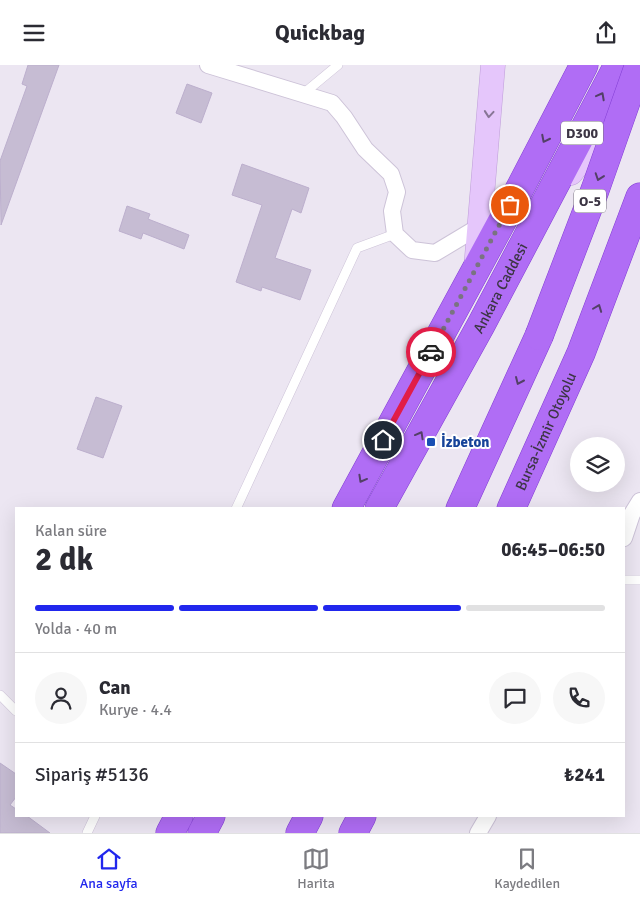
<!DOCTYPE html>
<html lang="tr">
<head>
<meta charset="utf-8">
<style>
  body { margin:0; font-family:Signika,sans-serif; background:#f7f7f7; color:#2b2b33; height:100vh; display:flex; flex-direction:column; font-size:19px; white-space:nowrap }
  * { box-sizing:border-box; margin:0 }
  p { font-size:16px; color:#7c7c81 }
  .icon { flex:none; width:28px; height:28px; fill:none; stroke:currentColor; stroke-width:2; stroke-linecap:round; stroke-linejoin:round }
  .map { position:relative; flex:1; overflow:hidden }
  .panel { position:absolute; left:15px; top:442px; width:610px; height:310px; display:flex; flex-direction:column; background:#fff; border-radius:0px; box-shadow:0 5px 20px #0002 }
  .panel>* { flex:none }
  .controls { position:absolute; left:570px; top:372px; display:grid; gap:10px }
  .controls a { display:grid; place-items:center; width:55px; height:55px; border-radius:50%; background:#fff; box-shadow:0 5px 20px #0002; font-size:25px }
  .pin { position:absolute; display:grid; place-items:center; width:42px; height:42px; color:#fff; margin:-21px; border:2px solid #fff; border-radius:50%; box-shadow:0 1px 5px #0007 }
  .courier { position:absolute; display:grid; place-items:center; width:50px; height:50px; margin:-25px; border:4px solid #e11d48; border-radius:50%; background:#fff; color:#222; box-shadow:0 1px 6px #0007 }
  .summary em { font-style:normal; font-weight:800 }
  .summary div { display:flex; flex-direction:column-reverse }
  .summary { display:flex; align-items:center; justify-content:space-between; height:85px; padding:0 20px }
  h1 { font-size:32px; font-weight:800; line-height:38px }
  .bar { display:grid; grid-template-columns:repeat(4,1fr); gap:8px 5px; align-content:center; height:60px; padding:0 20px }
  .bar i { height:6px; border-radius:4px; background:#e1e1e2 }
  .bar .current { background:#2127ed }
  .bar p { grid-column:span 4 }
  .line { display:flex; align-items:center; gap:12px; padding:0 20px; border-top:1px solid #e1e1e2 }
  .line div { flex:1 }
  .round { display:grid; place-items:center; flex:none; width:52px; height:52px; border-radius:26px; background:#f7f7f7 }
  header { display:flex; justify-content:space-between; align-items:center; height:65px; padding:0 20px; background:#fff; font-size:22px; font-weight:800 }
  .dock { display:flex; justify-content:space-around; align-items:center; height:70px; border-top:1px solid #e1e1e2; background:#fff; font-size:14px; color:#7c7c81 }
  .dock a { display:grid; justify-items:center; gap:2px }
  .dock .current { color:#2127ed }
  .map>svg:first-child { display:block }
  .building { fill:#c6bcd3; stroke:#bcafcd }
  .lines { fill:none; stroke-linecap:round; stroke-linejoin:round }
  .lane-casing { stroke:#cdc3d8; stroke-width:10 }
  .street-casing { stroke:#cdc3d8; stroke-width:18 }
  .secondary-casing { stroke:#be9ed8; stroke-width:25 }
  .highway-casing { stroke:#823ed4; stroke-width:29 }
  .lane { stroke:#fff; stroke-width:9 }
  .street { stroke:#fff; stroke-width:16 }
  .secondary { stroke:#e5c6fb; stroke-width:24 }
  .highway { stroke:#b06df5; stroke-width:28 }
  .highway-bridge-casing { stroke:#823ed4; stroke-width:29; stroke-linecap:butt }
  .highway-bridge { stroke:#b06df5; stroke-width:28 }
  .oneway { stroke:#534067 }
  .oneway2 { stroke:#887696 }
  .done { stroke:#7a7381; stroke-width:5; stroke-dasharray:0 9 }
  .route { stroke:#e11d48; stroke-width:6 }
  .transit-dot { fill:#1a4fb4; stroke:#fff; stroke-width:2 }
  .labels { text-anchor:middle; stroke-width:4; stroke-linejoin:round; paint-order:stroke }
  .shield { fill:#fff; stroke:#76727c; stroke-width:1 }
  .shield-label { font-size:14px; font-weight:bold; fill:#3c3544 }
  .street-label { font-size:15px; fill:#3c3544; stroke:#fff }
  .transit-label { font-size:15px; font-weight:bold; fill:#164399; stroke:#fff; text-anchor:start }
</style>
</head>
<body>
<header><svg class="icon" aria-label="menu" viewBox="0 0 24 24"><path d="M4 6h16M4 12h16M4 18h16"/></svg>Quickbag<svg class="icon" aria-label="share" viewBox="0 0 24 24"><path d="M12 15V3M7 8l5-5 5 5M5 13v7h14v-7"/></svg></header>
<div class="map">
<svg width="640" height="768" viewBox="0 0 640 768">
  <rect width="100%" height="100%" fill="#ece6f2"/>
  <g class="building">
    <path d="M28 0H59L1 160 0 96 27 21 22 19Z"/>
    <path d="M187 19 212 28 201 58 176 48Z"/>
    <path d="M242 99 309 123 301 148 292 144 275 193 311 205 300 235 262 222 261 226 236 217 262 140 232 130Z"/>
    <path d="M127 141 150 149 148 154 189 170 184 184 143 168 141 174 119 166Z"/>
    <path d="M96 332 122 341 103 393 77 384Z"/>
    <path d="M0 698 16 709V732L10 740 16 744V751H27L50 768H0Z"/>
  </g>
  <g class="lines">
    <defs>
      <g id="lane">
        <path d="M303 29 338 0"/>
        <path d="M236 444 357 183 395 169"/>
        <path d="M624 515H640"/>
        <path d="M0 630 16 646"/>
        <path d="M87 768 95 751"/>
      </g>
      <g id="street">
        <path d="M208 0 332 38 344 52 365 84 391 109 397 127 392 146 395 169 412 185 435 188 480 161"/>
        <path d="M624 473 632 449 640 436"/>
        <path d="M478 768 488 751"/>
      </g>
      <g id="secondary">
        <path d="M571 108 621 43"/>
        <path d="M476 203 493 0"/>
      </g>
      <g id="highway">
        <path d="M346 444 519 125 584 0"/>
        <path id="s1" d="M379 444 481 260 618 0"/>
        <path d="M460 444 539 271"/>
        <path id="s2" d="M511 444 581 288 640 132"/>
        <path d="M170 768 179 751"/>
        <path d="M202 768 211 751"/>
        <path d="M300 768 309 751"/>
        <path d="M353 768 362 751"/>
      </g>
    </defs>
    <use href="#lane" class="lane-casing"/>
    <use href="#street" class="street-casing"/>
    <use href="#secondary" class="secondary-casing"/>
    <use href="#highway" class="highway-casing"/>
    <use href="#lane" class="lane"/>
    <use href="#street" class="street"/>
    <use href="#secondary" class="secondary"/>
    <use href="#highway" class="highway"/>
    <defs>
      <path id="highway-bridge" d="M539 271 595 125 639 0"/>
    </defs>
    <use href="#highway-bridge" class="highway-bridge-casing"/>
    <use href="#highway-bridge" class="highway-bridge"/>
  </g>
  <defs><path id="oneway-chevron" d="M-2-3.5L2.5 0L-2 3.5" fill="none" stroke-width="1.6" stroke-linecap="round" stroke-linejoin="round" transform="scale(1.25)"/></defs>
  <g class="oneway">
    <use href="#oneway-chevron" transform="translate(601 31) rotate(-62)"/>
    <use href="#oneway-chevron" transform="translate(545 74) rotate(117)"/>
    <use href="#oneway-chevron" transform="translate(599 112) rotate(109)"/>
    <use href="#oneway-chevron" transform="translate(598 243) rotate(-69)"/>
    <use href="#oneway-chevron" transform="translate(519 316) rotate(114)"/>
    <use href="#oneway-chevron" transform="translate(420 370) rotate(-61)"/>
    <use href="#oneway-chevron" transform="translate(362 414) rotate(119)"/>
  </g>
  <use class="oneway2" href="#oneway-chevron" transform="translate(489 49) rotate(95)"/>
  <g class="lines">
    <path class="done" d="M431 287 510 140"/>
    <path class="route" d="M383 375 431 287"/>
  </g>
  <rect class="transit-dot" x="426" y="372" width="10" height="10" rx="2.5"/>
  <g class="labels">
    <g class="shield">
      <rect x="561" y="56.5" width="42" height="23" rx="4"/>
      <rect x="574" y="124.5" width="32" height="23" rx="4"/>
    </g>
    <g class="shield-label">
      <text x="582" y="73">D300</text>
      <text x="590" y="141">O-5</text>
    </g>
    <g class="street-label">
      <text dy="5" stroke="none"><textPath href="#s1" startOffset="252">Ankara Caddesi</textPath></text>
      <text dy="5" stroke="none"><textPath href="#s2" startOffset="85">Bursa-İzmir Otoyolu</textPath></text>
    </g>
    <g class="transit-label">
      <text x="441" y="382">İzbeton</text>
    </g>
  </g>
</svg>
<div class="controls">
<a><svg class="icon" aria-label="layers" viewBox="0 0 24 24"><path d="M12 4l9 5-9 5-9-5zM3 14l9 5 9-5"/></svg></a>
</div>
<div class="pin" style="left:510px;top:140px;background:#ea580c"><svg class="icon" aria-label="bag" viewBox="0 0 24 24"><path d="M5 8h14l-1 12H6zM9 8a3 3 0 0 1 6 0"/></svg></div>
<div class="pin" style="left:383px;top:375px;background:#1f2937"><svg class="icon" aria-label="home" viewBox="0 0 24 24"><path d="M3 11l9-7 9 7M6 9v11h12V9"/></svg></div>
<div class="courier" style="left:431px;top:287px"><svg class="icon" aria-label="car" viewBox="0 0 24 24"><path d="M5 17H2v-5l4-1 3-4h7l3 4 3 1v5h-3M9 17h6M6 11h13"/><circle cx="7" cy="17" r="2"/><circle cx="17" cy="17" r="2"/></svg></div>
<section class="panel">
<div class="summary"><div><h1>2 dk</h1><p>Kalan süre</p></div><em>06:45–06:50</em></div>
<div class="bar"><i class="current"></i><i class="current"></i><i class="current"></i><i></i><p>Yolda · 40 m</p></div>
<div class="line" style="height:90px"><a class="round"><svg class="icon" aria-label="person" viewBox="0 0 24 24"><circle cx="12" cy="8" r="4"/><path d="M4 21q1-7 8-7t8 7"/></svg></a><div><b>Can</b><p>Kurye · 4.4</p></div><a class="round"><svg class="icon" aria-label="chat" viewBox="0 0 24 24"><path d="M4 5h16v11H9l-5 4z"/></svg></a><a class="round"><svg class="icon" aria-label="phone" viewBox="0 0 24 24"><path d="M5 4h4l2 5-3 2q2 4 5 5l2-3 5 2v4C11 20 4 13 5 4z"/></svg></a></div>
<div class="line" style="height:65px"><div>Sipariş #5136</div><b>₺241</b></div>
</section>
</div>
<nav class="dock">
<a class="current"><svg class="icon" aria-label="home" viewBox="0 0 24 24"><path d="M3 11l9-7 9 7M6 9v11h12V9"/></svg>Ana sayfa</a>
<a><svg class="icon" aria-label="map" viewBox="0 0 24 24"><path d="M3 6l6-2 6 2 6-2v14l-6 2-6-2-6 2zM9 4v14M15 6v14"/></svg>Harita</a>
<a><svg class="icon" aria-label="saved" viewBox="0 0 24 24"><path d="M7 4h10v16l-5-4-5 4z"/></svg>Kaydedilen</a>
</nav>
</body>
</html>
